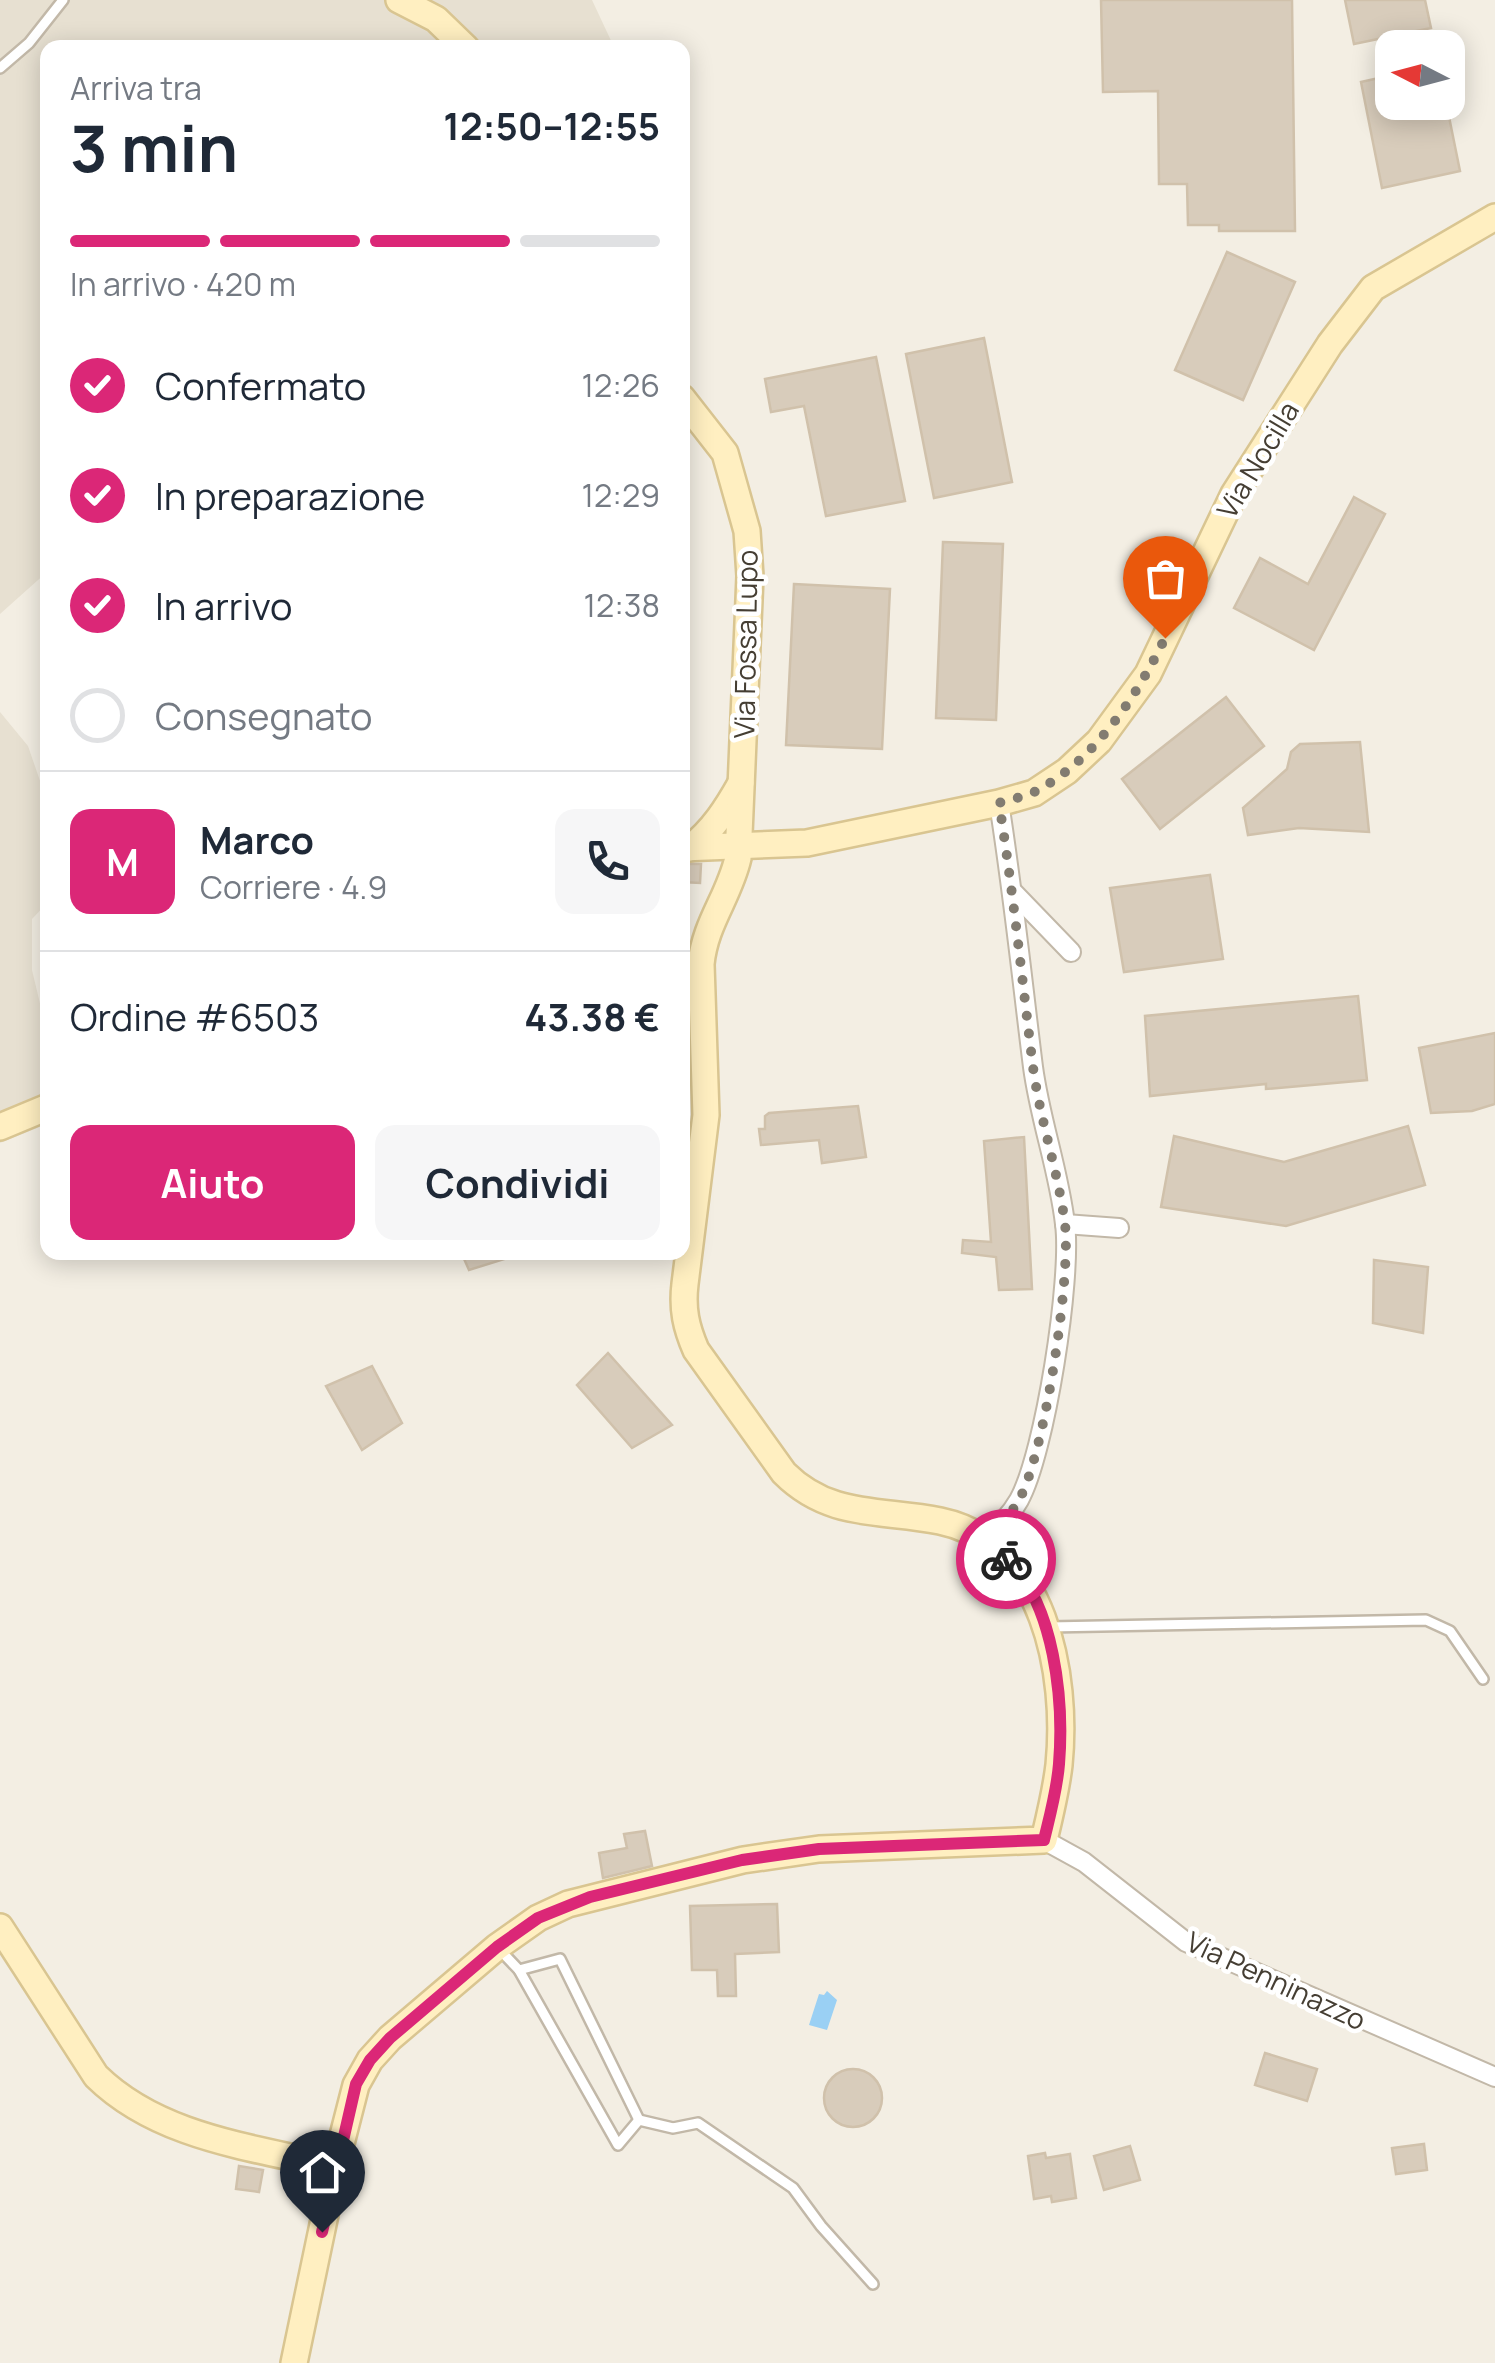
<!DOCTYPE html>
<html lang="it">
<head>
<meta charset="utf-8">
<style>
  body { margin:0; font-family:Manrope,sans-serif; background:#f6f6f7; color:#1f2937; height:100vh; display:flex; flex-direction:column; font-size:38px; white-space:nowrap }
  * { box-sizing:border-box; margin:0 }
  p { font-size:32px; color:#747a83 }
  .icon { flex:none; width:55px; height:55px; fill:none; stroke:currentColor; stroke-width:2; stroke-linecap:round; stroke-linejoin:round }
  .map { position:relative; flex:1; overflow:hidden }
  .sheet { position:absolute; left:40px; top:40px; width:650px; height:1220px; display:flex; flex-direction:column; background:#fff; border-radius:20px; box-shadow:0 5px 25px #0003 }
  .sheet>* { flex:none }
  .needle { width:65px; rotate:276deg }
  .buttons { position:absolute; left:1375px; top:30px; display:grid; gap:20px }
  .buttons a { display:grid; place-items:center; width:90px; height:90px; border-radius:20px; background:#fff; box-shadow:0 5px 25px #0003; font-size:50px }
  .pin { position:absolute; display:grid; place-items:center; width:85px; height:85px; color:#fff; margin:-102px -42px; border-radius:50% 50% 50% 0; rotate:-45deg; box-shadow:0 0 10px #0007 }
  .pin .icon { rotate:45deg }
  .courier { position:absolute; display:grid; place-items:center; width:100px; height:100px; margin:-50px; border:8px solid #db2777; border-radius:50%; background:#fff; color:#222; box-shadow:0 2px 12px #0007 }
  .head em { font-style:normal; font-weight:700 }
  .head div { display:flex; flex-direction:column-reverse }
  .head { display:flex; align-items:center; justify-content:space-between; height:170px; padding:0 30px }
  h1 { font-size:65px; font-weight:700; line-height:75px }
  .bar { display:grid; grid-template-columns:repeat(4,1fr); gap:15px 10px; align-content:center; height:120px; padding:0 30px }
  .bar i { height:12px; border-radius:8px; background:#e0e1e3 }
  .bar .on { background:#db2777 }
  .bar p { grid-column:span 4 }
  .line { display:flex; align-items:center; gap:25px; padding:0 30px; border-top:2px solid #e0e1e3 }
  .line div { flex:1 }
  .round { display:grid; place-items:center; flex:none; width:105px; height:105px; border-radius:20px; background:#f6f6f7 }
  ol { padding:0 30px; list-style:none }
  li { display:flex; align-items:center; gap:30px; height:110px }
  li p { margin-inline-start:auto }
  li .icon { padding:10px; border-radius:50%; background:#db2777; color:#fff; stroke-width:4 }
  li:last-child { color:#747a83 }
  li i { width:55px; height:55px; border:5px solid #e0e1e3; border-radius:50% }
  .primary-button { display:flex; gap:20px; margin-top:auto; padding:20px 30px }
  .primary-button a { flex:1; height:115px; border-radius:20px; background:#db2777; color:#fff; font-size:40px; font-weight:700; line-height:115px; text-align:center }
  .primary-button a+a { background:#f6f6f7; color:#1f2937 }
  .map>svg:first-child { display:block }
  .residential { fill:#e7e0d1 }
  .water { fill:#9ad0f4 }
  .building { fill:#d8ccbb; stroke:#d0c1ab; stroke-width:2.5 }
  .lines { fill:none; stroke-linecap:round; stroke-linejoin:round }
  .lane-casing { stroke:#c2b8a8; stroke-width:14 }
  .street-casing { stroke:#c2b8a8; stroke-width:22 }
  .secondary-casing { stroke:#d9c591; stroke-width:30 }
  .lane { stroke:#fff; stroke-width:9 }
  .street { stroke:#fff; stroke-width:18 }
  .secondary { stroke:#ffefc1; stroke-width:25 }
  .done { stroke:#827c71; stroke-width:10; stroke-dasharray:0 18 }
  .route { stroke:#db2777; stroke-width:12 }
  .labels { text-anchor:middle; stroke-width:9; stroke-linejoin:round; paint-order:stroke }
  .street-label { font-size:28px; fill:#453e33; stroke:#fff }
</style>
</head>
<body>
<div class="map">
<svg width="1495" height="2363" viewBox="0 0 1495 2363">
  <rect width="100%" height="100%" fill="#f3eee3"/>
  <g class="residential">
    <path d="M0 0H592L614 47 48 48 47 572 0 614Z"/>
    <path d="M0 712 28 746 48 804 45 864 47 903 32 919V970L43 1016 47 1020V1124L0 1143Z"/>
  </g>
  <path class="water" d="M827 1991 837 2000 827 2030 809 2025 819 1994 824 1995Z"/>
  <g class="building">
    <path d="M1101 0H1292L1295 231H1219V225H1188L1187 184H1159L1158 91 1103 92Z"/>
    <path d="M1345 0H1425L1431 28 1354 44Z"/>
    <path d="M1392 75V102H1446L1460 171 1382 188 1361 82Z"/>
    <path d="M1227 252 1295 282 1243 400 1175 370Z"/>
    <path d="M984 338 1012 482 934 498 906 354Z"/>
    <path d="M876 357 905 501 826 516 804 406 771 412 765 379Z"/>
    <path d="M1354 497 1385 514 1314 650 1234 608 1260 558 1308 584Z"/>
    <path d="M943 542 1003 544 996 720 936 718Z"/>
    <path d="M794 584 890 589 882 749 786 745Z"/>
    <path d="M1226 697 1264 746 1160 829 1122 779Z"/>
    <path d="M1360 742 1369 832 1299 828 1248 835 1243 808 1287 769 1291 752 1300 744Z"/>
    <path d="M682 864H701L700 883 682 882Z"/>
    <path d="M1210 875 1223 959 1124 972 1110 888Z"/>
    <path d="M1358 996 1367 1080 1266 1089V1084L1150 1096 1145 1016Z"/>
    <path d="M1495 1033V1104L1472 1111 1431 1113 1419 1048Z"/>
    <path d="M858 1106 866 1157 822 1163 819 1140 761 1145 759 1129H765V1116L769 1113Z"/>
    <path d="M1408 1126 1425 1185 1286 1226 1161 1207 1174 1136 1284 1162Z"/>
    <path d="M1024 1137 1032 1289 999 1290 996 1257 962 1253 963 1240 991 1242 984 1141Z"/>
    <path d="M461 1252H513L514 1256 469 1270Z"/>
    <path d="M1374 1260 1428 1267 1423 1333 1373 1323Z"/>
    <path d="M608 1353 672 1425 632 1448 577 1385Z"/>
    <path d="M372 1366 402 1423 362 1450 326 1386Z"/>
    <path d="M645 1831 652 1866 603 1878 599 1853 627 1848 624 1834Z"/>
    <path d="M777 1904 779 1952 735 1954 736 1996H718L717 1970H692L690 1906Z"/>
    <path d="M1265 2053 1317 2069 1307 2101 1255 2085Z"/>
    <circle cx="853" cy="2098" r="29"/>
    <path d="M1424 2144 1427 2170 1396 2174 1392 2148Z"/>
    <path d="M1130 2146 1140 2180 1104 2190 1094 2156Z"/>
    <path d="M1045 2153 1046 2158 1070 2154 1076 2198 1052 2202 1051 2196 1034 2199 1028 2156Z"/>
    <path d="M239 2166 263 2170 259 2192 236 2189Z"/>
  </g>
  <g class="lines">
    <defs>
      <g id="lane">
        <path d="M0 68 29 43 63 0"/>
        <path d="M1049 1627 1426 1620 1450 1631 1483 1679"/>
        <path d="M499 1949 519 1970 618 2145 639 2120 673 2128 698 2123 793 2188 821 2226 873 2284"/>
        <path d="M519 1970 560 1959 639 2120"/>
      </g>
      <g id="street">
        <path d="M1014 893 1071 952"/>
        <path d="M1065 1224 1119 1228"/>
        <path d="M984 1539C998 1527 1010 1516 1019 1500 1045 1453 1072 1278 1065 1224 1059 1171 1040 1120 1033 1067 1022 979 1013 891 999 803"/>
        <path d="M1044 1840 1084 1862 1186 1942 1495 2077"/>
      </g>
      <g id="secondary">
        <path d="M399 0 436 19 466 48"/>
        <path d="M682 848 807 843 999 803 1034 793 1067 771 1099 741 1148 674 1234 494 1330 344 1373 288 1495 217"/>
        <path d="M690 848C713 830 727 808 741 783"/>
        <path d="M0 1127 48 1107"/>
        <path d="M0 1927 96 2076C159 2138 253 2147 335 2167L356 2085 370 2060 390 2038 497 1947 538 1918 568 1904 743 1860 819 1849 1044 1840C1050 1815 1056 1791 1059 1765 1068 1675 1045 1543 940 1521 882 1509 830 1519 784 1473L696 1350C686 1327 682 1309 685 1284L706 1115 701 964C705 923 729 897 738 858L750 576 747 531 725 453 682 398"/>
        <path d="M294 2363 335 2167"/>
      </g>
    </defs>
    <use href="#lane" class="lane-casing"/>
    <use href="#street" class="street-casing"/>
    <use href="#secondary" class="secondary-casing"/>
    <use href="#lane" class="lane"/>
    <use href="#street" class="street"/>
    <use href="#secondary" class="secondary"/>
  </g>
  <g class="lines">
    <path class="done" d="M1006 1559 984 1539C998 1527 1010 1516 1019 1500 1045 1453 1071 1277 1065 1224 1058 1171 1040 1120 1033 1067 1022 979 1013 891 999 803 1011 799 1025 797 1036 791 1095 760 1137 696 1165 638"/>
    <path class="route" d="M322 2232 356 2084 370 2060 390 2038 497 1947 538 1918 590 1897 742 1860 819 1849 1044 1840C1050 1815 1057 1790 1059 1764 1064 1702 1055 1602 1006 1559"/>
  </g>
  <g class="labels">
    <g class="street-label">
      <text transform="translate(1258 460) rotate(-59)" y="10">Via Nocilla</text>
      <text transform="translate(746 644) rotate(-89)" y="10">Via Fossa Lupo</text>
      <text transform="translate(1276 1981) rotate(25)" y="10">Via Penninazzo</text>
    </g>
  </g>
</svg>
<div class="buttons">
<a><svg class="needle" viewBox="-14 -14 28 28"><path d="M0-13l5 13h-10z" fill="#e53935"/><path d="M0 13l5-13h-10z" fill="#747a83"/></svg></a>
</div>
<div class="pin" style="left:1165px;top:638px;background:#ea580c"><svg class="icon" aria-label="bag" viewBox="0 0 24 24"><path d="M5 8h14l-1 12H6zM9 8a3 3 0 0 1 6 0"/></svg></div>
<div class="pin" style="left:322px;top:2232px;background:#1f2937"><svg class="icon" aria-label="home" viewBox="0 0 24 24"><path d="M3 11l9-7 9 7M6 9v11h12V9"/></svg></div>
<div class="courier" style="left:1006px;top:1559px"><svg class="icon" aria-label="bike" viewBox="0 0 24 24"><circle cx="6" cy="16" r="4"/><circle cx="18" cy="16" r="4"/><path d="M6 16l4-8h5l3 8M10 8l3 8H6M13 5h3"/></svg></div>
<section class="sheet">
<div class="head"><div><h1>3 min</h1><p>Arriva tra</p></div><em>12:50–12:55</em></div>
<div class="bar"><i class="on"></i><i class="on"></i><i class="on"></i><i></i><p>In arrivo · 420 m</p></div>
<ol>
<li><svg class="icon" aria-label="check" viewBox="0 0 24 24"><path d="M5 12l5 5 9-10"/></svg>Confermato<p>12:26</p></li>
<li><svg class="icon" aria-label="check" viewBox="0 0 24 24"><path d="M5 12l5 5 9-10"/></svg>In preparazione<p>12:29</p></li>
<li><svg class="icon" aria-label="check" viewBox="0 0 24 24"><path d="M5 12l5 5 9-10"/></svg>In arrivo<p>12:38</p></li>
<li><i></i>Consegnato</li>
</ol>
<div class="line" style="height:180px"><b class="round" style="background:#db2777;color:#fff">M</b><div><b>Marco</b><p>Corriere · 4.9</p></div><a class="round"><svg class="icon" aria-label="phone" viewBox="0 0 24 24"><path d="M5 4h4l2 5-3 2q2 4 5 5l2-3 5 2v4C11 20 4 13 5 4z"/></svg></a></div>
<div class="line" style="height:130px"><div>Ordine #6503</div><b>43.38 €</b></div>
<div class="primary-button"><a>Aiuto</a><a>Condividi</a></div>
</section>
</div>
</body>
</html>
